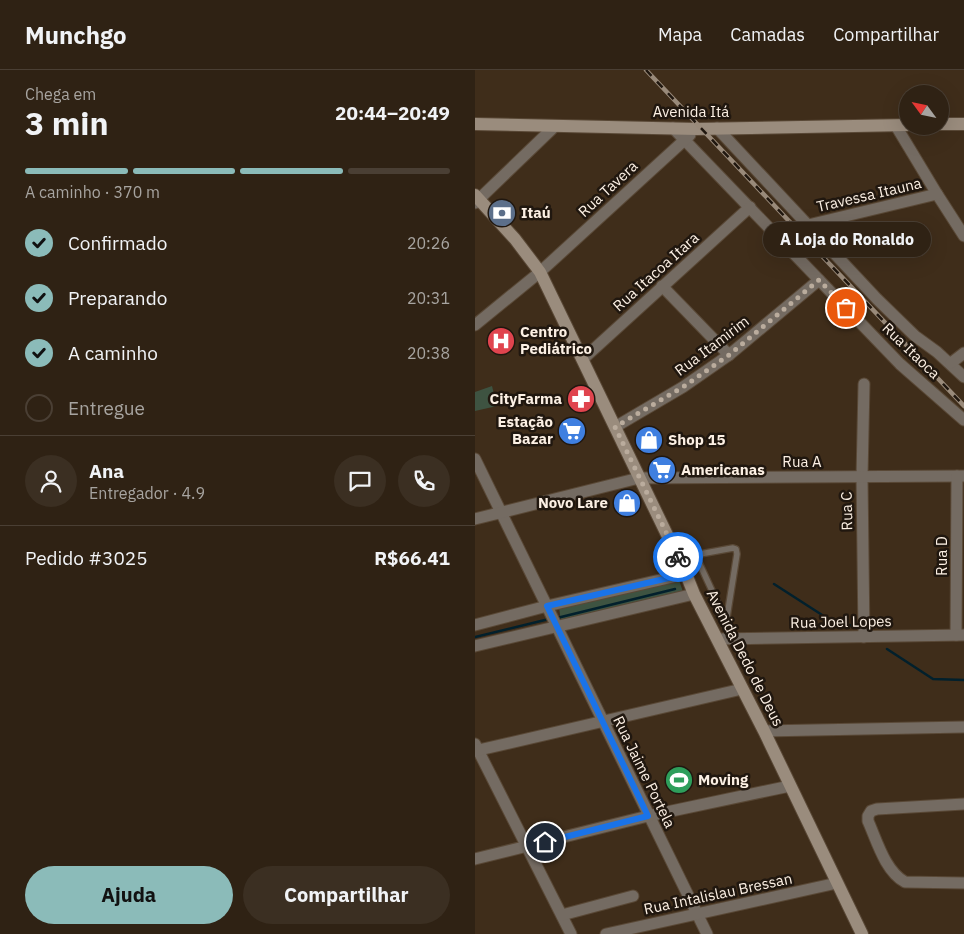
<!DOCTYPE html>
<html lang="pt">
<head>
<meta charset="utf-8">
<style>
  body { margin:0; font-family:"IBM Plex Sans",sans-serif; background:#3b2f22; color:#f1f3f6; height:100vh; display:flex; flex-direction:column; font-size:19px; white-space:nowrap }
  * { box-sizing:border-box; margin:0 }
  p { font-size:16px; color:#a7a4a0 }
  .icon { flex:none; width:28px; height:28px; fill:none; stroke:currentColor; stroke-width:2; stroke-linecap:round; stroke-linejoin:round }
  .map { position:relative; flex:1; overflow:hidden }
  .details { display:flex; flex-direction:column; background:#2f2214; width:475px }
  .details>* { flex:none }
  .needle { width:32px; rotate:303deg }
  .buttons { position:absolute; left:424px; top:15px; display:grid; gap:10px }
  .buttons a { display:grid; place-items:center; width:50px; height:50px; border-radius:50%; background:#2f2214; box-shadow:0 5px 20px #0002,0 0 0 1px #4a3f34; font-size:25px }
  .pin { position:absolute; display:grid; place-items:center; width:42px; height:42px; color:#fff; margin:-21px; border:2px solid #fff; border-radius:50%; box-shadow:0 1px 5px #0007 }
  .courier { position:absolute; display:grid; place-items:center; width:50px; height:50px; margin:-25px; border:4px solid #1a73e8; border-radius:50%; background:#fff; color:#222; box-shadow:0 1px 6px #0007 }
  .bubble { position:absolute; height:35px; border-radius:18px; background:#2f2214; box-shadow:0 5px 20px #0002,0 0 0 1px #4a3f34; font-size:16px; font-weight:700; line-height:35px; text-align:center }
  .headline em { font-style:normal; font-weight:700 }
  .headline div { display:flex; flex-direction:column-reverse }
  .headline { display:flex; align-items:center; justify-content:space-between; height:85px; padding:0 25px }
  h1 { font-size:32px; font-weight:700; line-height:38px }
  .bar { display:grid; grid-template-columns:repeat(4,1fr); gap:8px 5px; align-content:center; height:60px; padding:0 25px }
  .bar i { height:6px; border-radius:4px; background:#4a3f34 }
  .bar .active { background:#8bbbb9 }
  .bar p { grid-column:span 4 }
  .line { display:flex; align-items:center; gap:12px; padding:0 25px; border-top:1px solid #4a3f34 }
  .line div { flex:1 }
  .round { display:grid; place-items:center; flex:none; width:52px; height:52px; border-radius:26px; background:#3b2f22 }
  ol { padding:0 25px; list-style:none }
  li { display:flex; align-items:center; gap:15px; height:55px }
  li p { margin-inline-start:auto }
  li .icon { padding:5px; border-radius:50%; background:#8bbbb9; color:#111; stroke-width:4 }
  li:last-child { color:#a7a4a0 }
  li i { width:28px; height:28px; border:2px solid #4a3f34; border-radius:50% }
  .primary-button { display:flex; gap:10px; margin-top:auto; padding:10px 25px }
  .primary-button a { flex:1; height:58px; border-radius:30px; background:#8bbbb9; color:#111; font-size:20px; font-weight:700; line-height:58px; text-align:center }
  .primary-button a+a { background:#3b2f22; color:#f1f3f6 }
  header { display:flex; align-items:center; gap:30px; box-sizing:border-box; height:70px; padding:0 25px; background:#2f2214; border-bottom:1px solid #4a3f34 }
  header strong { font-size:24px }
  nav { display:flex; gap:28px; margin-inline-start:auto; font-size:18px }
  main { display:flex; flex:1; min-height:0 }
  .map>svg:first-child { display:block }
  .green { fill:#3e5341 }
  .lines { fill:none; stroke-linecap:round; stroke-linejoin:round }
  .stream { stroke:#02202c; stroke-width:2.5 }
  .service-casing { stroke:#594836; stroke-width:8 }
  .minor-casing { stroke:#594836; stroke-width:13 }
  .secondary-casing { stroke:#594836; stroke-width:14 }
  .service { stroke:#746b62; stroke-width:5.5 }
  .minor { stroke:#746b62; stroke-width:11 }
  .secondary { stroke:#9a8c7d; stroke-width:12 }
  .rail-casing { stroke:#998a7a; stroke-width:4.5 }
  .rail { stroke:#20170f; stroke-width:2.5; stroke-dasharray:8; stroke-linecap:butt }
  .done { stroke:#baac9d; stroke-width:5; stroke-dasharray:0 9 }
  .route { stroke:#1a73e8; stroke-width:6 }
  .labels { text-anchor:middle; stroke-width:5; stroke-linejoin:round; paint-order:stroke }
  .street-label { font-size:15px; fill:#fcf0e4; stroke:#20170f }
  .poi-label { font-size:15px; font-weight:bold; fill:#fcf0e4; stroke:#20170f; text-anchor:start }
</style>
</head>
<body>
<header>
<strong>Munchgo</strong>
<nav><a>Mapa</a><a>Camadas</a><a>Compartilhar</a></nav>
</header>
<main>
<section class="details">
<div class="headline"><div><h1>3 min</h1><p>Chega em</p></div><em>20:44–20:49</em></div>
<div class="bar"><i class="active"></i><i class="active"></i><i class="active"></i><i></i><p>A caminho · 370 m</p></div>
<ol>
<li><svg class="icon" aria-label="check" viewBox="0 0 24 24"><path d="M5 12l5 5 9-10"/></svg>Confirmado<p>20:26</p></li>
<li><svg class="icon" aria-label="check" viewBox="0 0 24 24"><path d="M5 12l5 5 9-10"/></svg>Preparando<p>20:31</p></li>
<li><svg class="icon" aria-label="check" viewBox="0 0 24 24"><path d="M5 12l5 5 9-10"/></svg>A caminho<p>20:38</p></li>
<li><i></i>Entregue</li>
</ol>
<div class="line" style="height:90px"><a class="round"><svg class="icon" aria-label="person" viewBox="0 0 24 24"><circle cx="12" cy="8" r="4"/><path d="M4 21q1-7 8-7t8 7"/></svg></a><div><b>Ana</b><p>Entregador · 4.9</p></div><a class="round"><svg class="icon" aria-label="chat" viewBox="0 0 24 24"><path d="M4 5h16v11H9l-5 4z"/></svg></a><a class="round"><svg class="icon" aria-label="phone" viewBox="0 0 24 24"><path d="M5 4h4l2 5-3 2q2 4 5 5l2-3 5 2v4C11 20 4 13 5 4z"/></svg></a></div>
<div class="line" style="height:65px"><div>Pedido #3025</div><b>R$66.41</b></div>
<div class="primary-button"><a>Ajuda</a><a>Compartilhar</a></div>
</section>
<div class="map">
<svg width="489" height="864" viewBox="0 0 489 864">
  <rect width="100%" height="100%" fill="#3f2d1a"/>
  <g class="green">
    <path d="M17 316 22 336 0 341V322Z"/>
    <path d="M204 510 208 522 86 552 84 537Z"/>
  </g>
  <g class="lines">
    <g class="stream">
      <path d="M299 514 358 552 379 556"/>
      <path d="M82 548 200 519"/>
      <path d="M0 567 74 549"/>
      <path d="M412 579 458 609 489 610"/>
    </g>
    <defs>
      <g id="service">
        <path d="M220 484 259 568"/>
        <path d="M203 488 258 478 261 479 262 484 251 553"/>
      </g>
      <g id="minor">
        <path d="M421 56 462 124 489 166"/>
        <path d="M198 58 425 294 489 350"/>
        <path d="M242 58 402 229 440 266 462 282 489 307"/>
        <path d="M0 133 80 56"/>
        <path d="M333 155 462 124"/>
        <path d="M187 216 254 285"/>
        <path d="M0 255 65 202 215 65"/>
        <path d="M108 289 275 137"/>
        <path d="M476 293 489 283"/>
        <path d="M389 314 387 407 389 567"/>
        <path d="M140 357 208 317 254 285 344 210"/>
        <path d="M0 389 232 864"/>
        <path d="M0 449 164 408 489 406"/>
        <path d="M0 555 72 536 211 504"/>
        <path d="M481 565 482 406"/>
        <path d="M243 569 489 565"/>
        <path d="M0 576 219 524"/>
        <path d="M289 661 489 657"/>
        <path d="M0 674 96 864"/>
        <path d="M0 681 267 619"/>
        <path d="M489 734 402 739 396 741 393 746V751C402 771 410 801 430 812L489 813"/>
        <path d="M0 789 173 746 315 716"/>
        <path d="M87 845 158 826"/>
        <path d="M131 864 362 813"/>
      </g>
      <g id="secondary">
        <path d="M0 54 222 59 432 55"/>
        <path d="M465 54H489"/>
        <path d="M0 125 40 169 65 202 211 504 219 524 289 661 387 864"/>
      </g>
    </defs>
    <use href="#service" class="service-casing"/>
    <use href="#minor" class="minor-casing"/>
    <use href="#secondary" class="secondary-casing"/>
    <use href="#service" class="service"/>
    <use href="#minor" class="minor"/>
    <use href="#secondary" class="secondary"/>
    <defs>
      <path id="rail" d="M171 0 489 336"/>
    </defs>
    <use href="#rail" class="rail-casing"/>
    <use href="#rail" class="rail"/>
  </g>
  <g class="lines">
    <path class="done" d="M203 487 140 357 208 317 254 285 344 210 371 238"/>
    <path class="route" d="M70 772 173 746 72 536 211 504 203 487"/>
  </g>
  <defs>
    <symbol id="bank-disc" viewBox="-11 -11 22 22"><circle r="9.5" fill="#5c6f8a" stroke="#20170f"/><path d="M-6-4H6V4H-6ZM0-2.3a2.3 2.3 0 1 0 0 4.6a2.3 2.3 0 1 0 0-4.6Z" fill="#fff"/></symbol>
    <symbol id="hospital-disc" viewBox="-11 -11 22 22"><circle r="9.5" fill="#e0444e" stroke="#20170f"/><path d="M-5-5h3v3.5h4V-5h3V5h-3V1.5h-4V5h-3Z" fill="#fff"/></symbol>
    <symbol id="pharmacy-disc" viewBox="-11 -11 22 22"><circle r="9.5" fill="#e0444e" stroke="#20170f"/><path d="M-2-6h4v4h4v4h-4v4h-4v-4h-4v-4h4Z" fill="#fff"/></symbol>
    <symbol id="supermarket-disc" viewBox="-11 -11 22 22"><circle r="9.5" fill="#3f7fe0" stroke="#20170f"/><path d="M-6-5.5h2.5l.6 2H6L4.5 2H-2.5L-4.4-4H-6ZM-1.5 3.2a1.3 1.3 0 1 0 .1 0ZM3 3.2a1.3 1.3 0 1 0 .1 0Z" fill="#fff"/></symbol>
    <symbol id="shop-disc" viewBox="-11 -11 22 22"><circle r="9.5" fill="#3f7fe0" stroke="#20170f"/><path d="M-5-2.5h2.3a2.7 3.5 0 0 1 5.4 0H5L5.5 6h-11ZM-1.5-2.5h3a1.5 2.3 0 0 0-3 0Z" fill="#fff"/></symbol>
    <symbol id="stadium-disc" viewBox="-11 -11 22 22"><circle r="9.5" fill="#2e9e5b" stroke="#20170f"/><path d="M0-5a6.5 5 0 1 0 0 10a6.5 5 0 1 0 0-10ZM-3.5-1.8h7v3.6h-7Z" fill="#fff"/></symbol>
  </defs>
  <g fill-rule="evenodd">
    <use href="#bank-disc" x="11" y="127" width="32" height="32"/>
    <use href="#hospital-disc" x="10" y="255" width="32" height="32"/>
    <use href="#pharmacy-disc" x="90" y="313" width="32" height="32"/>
    <use href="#supermarket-disc" x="81" y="345" width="32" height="32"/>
    <use href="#shop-disc" x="158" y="354" width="32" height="32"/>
    <use href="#supermarket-disc" x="171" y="384" width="32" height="32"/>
    <use href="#shop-disc" x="136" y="417" width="32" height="32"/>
    <use href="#stadium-disc" x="188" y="694" width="32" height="32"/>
  </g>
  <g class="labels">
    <g class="street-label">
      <text x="216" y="47">Avenida Itá</text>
      <text transform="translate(133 119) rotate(-43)" y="5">Rua Tavera</text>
      <text transform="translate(394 125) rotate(-13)" y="5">Travessa Itauna</text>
      <text transform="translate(181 202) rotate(-42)" y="5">Rua Itacoa Itara</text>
      <text transform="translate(237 276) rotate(-37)" y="5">Rua Itamirim</text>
      <text transform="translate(436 281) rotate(44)" y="5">Rua Itaoca</text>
      <text x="327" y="397">Rua A</text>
      <text transform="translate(372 441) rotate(-91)" y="5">Rua C</text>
      <text transform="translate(467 486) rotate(-90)" y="5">Rua D</text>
      <text transform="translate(366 552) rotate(-1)" y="5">Rua Joel Lopes</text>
      <text transform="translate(270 588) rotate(63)" y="5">Avenida Dedo de Deus</text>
      <text transform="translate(169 702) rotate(64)" y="5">Rua Jaime Portela</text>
      <text transform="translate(243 824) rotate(-12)" y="5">Rua Intalislau Bressan</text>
    </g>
    <g class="poi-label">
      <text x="46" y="148">Itaú</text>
      <text x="45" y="267">Centro<tspan x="45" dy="17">Pediátrico</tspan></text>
      <text x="87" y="334" text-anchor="end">CityFarma</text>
      <text x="78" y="357" text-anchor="end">Estação<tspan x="78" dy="17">Bazar</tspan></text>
      <text x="193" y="375">Shop 15</text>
      <text x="206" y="405">Americanas</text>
      <text x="133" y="438" text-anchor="end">Novo Lare</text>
      <text x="223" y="715">Moving</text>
    </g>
  </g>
</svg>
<div class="buttons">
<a><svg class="needle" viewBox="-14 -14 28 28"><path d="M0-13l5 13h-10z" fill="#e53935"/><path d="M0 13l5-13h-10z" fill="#a7a4a0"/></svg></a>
</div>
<div class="pin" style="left:371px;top:238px;background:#ea580c"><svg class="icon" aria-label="bag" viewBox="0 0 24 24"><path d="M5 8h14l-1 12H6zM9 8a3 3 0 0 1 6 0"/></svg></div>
<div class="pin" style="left:70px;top:772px;background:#1f2937"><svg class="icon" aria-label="home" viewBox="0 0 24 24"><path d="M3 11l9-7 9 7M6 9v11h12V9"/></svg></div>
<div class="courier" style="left:203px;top:487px"><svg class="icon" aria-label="bike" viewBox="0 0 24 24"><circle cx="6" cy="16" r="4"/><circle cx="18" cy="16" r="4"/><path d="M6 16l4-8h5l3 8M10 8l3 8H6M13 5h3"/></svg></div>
<div class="bubble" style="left:288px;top:152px;width:168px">A Loja do Ronaldo</div>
</div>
</main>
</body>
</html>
